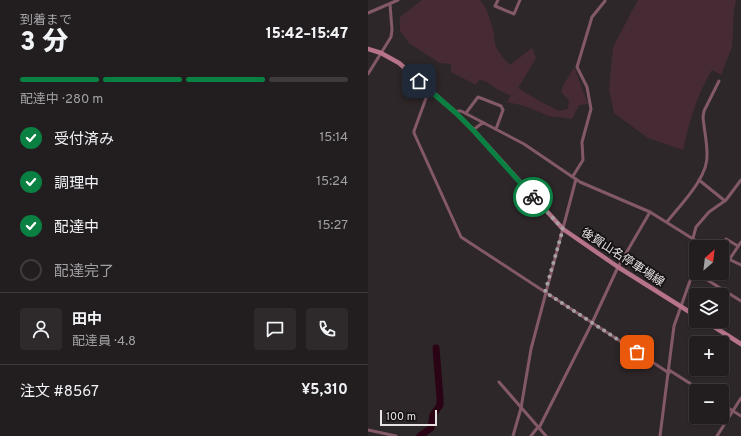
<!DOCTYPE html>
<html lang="ja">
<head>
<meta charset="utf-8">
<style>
  body { margin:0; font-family:Overpass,"Noto Sans JP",sans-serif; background:#2e2a2c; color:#f1f3f6; height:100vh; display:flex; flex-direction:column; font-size:15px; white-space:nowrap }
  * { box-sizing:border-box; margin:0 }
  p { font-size:13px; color:#a2a2a4 }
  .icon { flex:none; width:22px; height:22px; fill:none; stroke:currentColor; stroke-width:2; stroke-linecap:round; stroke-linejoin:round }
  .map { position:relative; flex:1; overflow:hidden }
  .panel { display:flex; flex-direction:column; background:#221d1f; width:368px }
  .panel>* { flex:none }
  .needle { width:26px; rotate:28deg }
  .buttons { position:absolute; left:321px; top:240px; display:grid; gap:8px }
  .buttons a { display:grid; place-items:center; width:40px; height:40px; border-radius:4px; background:#221d1f; box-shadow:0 1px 3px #0004,0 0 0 1px #3f3b3d; font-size:20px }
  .scale { position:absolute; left:12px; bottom:10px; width:57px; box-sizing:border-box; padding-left:4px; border:2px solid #e7e2e3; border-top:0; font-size:11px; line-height:14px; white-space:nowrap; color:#e7e2e3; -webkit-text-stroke:3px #141112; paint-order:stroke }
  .pin { position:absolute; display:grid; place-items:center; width:34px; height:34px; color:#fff; margin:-17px; border-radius:8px; box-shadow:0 2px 6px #0006 }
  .courier { position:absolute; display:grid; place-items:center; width:40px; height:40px; margin:-20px; border:3px solid #0b8043; border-radius:50%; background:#fff; color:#222; box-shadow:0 1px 5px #0007 }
  .overview em { font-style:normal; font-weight:800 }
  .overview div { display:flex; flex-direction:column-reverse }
  .overview { display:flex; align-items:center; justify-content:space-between; height:68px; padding:0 20px }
  h1 { font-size:26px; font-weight:800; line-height:30px }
  .bar { display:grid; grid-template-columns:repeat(4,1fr); gap:6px 4px; align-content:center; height:48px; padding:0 20px }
  .bar i { height:5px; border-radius:3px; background:#3f3b3d }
  .bar .on { background:#0b8043 }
  .bar p { grid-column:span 4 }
  .line { display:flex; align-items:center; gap:10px; padding:0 20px; border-top:1px solid #3f3b3d }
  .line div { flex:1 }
  .round { display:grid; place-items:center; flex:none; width:42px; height:42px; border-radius:4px; background:#2e2a2c }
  ol { padding:0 20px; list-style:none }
  li { display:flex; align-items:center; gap:12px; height:44px }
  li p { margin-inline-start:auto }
  li .icon { padding:4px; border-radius:50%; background:#0b8043; color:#fff; stroke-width:4 }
  li:last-child { color:#a2a2a4 }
  li i { width:22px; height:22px; border:2px solid #3f3b3d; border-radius:50% }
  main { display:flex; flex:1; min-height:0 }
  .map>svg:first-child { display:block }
  .green { fill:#472b34 }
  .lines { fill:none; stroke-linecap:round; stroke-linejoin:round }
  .river { stroke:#2a0314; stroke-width:7 }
  .street { stroke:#835967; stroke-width:3 }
  .secondary { stroke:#b67389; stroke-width:4.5 }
  .done { stroke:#a6a1a2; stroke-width:4; stroke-dasharray:0 7.2 }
  .route { stroke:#0b8043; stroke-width:5 }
  .labels { text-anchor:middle; stroke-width:3.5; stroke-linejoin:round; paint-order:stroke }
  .street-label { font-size:12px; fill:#e7e2e3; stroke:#141112 }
</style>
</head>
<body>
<main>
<section class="panel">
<div class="overview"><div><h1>3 分</h1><p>到着まで</p></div><em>15:42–15:47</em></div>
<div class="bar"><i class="on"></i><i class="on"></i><i class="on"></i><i></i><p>配達中 · 280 m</p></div>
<ol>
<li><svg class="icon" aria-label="check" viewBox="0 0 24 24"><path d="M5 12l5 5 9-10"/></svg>受付済み<p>15:14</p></li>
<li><svg class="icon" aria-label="check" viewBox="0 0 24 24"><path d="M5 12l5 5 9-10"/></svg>調理中<p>15:24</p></li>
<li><svg class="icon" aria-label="check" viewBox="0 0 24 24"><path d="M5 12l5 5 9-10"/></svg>配達中<p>15:27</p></li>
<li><i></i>配達完了</li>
</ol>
<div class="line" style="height:72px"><a class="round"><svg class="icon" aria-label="person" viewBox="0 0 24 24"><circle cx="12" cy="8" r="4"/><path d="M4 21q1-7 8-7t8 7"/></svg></a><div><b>田中</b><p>配達員 · 4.8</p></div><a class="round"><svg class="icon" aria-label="chat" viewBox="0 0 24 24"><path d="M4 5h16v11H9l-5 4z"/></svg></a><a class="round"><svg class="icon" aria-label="phone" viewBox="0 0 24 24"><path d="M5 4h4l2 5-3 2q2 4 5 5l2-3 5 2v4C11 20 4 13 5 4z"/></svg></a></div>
<div class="line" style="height:52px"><div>注文 #8567</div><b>¥5,310</b></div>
</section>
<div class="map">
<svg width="373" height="436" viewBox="0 0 373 436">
  <rect width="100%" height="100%" fill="#2e2729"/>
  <g class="green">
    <path d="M54 0H112L119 10 126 33 127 45 135 58 142 65 164 48 168 58 150 88 173 102 191 111 200 109 201 100 193 92 196 84 205 69H207L220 104 211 105 204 119 181 116 157 106 139 102 143 95C139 94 136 93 133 91 125 88 120 80 111 80L108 85 83 72V64L72 63 42 44 32 31V17Z"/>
    <path d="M270 0H368L366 11 364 47 353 75 344 70C329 94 321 122 315 150L280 138 246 113 241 89 245 47Z"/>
  </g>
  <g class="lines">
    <path class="river" d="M52 436 63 428 65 415 72 405V398L68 348"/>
    <g class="street">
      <path d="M130 0 127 6 146 14 152 0"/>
      <path d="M0 13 30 0"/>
      <path d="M0 74 23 37 24 30 22 4"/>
      <path d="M61 90 46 131V133L93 237 301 373"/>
      <path d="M88 113 90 111H93L156 144 212 182 282 212 338 247"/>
      <path d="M98 113 110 97 133 106 135 110 128 129"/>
      <path d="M105 130 113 124 116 123"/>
      <path d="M205 176 215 160 214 142 223 109 219 87 209 67 224 17 237 1"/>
      <path d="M331 180 357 201"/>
      <path d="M299 222C312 205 341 177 339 154 339 141 336 129 335 117L336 111 351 81"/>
      <path d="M325 238 328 227 341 212 358 200 373 180"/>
      <path d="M358 239 370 246"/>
      <path d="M354 256 373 265"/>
      <path d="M361 260 373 242"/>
      <path d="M325 271 373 301"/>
      <path d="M301 370 334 391"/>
      <path d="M131 382 178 436"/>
      <path d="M354 404 373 416"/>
      <path d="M171 428 224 323 250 267 282 212"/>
      <path d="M0 430 28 436"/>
      <path d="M145 436 153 408 163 349 208 179"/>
      <path d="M163 436 170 427"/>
      <path d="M292 436 306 326 328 264"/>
      <path d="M349 436 373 398"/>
    </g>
    <g class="secondary">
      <path d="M0 49 13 53 31 63 88 113 105 130 195 229 250 267 328 316"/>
      <path d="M337 321 373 344"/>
    </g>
  </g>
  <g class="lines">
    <path class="done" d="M165 197 195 229 177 292 269 352"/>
    <path class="route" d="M51 81 88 113 105 130 165 197"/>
  </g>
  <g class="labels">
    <g class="street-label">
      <text transform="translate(255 257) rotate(33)" y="4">後賀山名停車場線</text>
    </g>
  </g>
</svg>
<div class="buttons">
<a><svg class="needle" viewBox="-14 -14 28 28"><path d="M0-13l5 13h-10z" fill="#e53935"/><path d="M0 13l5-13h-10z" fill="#a2a2a4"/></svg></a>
<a><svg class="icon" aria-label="layers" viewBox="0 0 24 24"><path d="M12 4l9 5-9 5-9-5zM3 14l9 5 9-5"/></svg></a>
<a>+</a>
<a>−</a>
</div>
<div class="scale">100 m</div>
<div class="pin" style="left:269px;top:352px;background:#ea580c"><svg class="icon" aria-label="bag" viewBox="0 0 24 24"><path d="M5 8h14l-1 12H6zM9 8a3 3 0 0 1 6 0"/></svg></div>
<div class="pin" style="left:51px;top:81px;background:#1f2937"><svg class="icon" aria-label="home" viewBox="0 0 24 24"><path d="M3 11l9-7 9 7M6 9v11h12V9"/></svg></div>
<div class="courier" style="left:165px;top:197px"><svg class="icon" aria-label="bike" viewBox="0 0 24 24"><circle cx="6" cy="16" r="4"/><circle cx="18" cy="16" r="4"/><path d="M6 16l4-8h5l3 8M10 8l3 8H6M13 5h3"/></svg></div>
</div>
</main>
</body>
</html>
